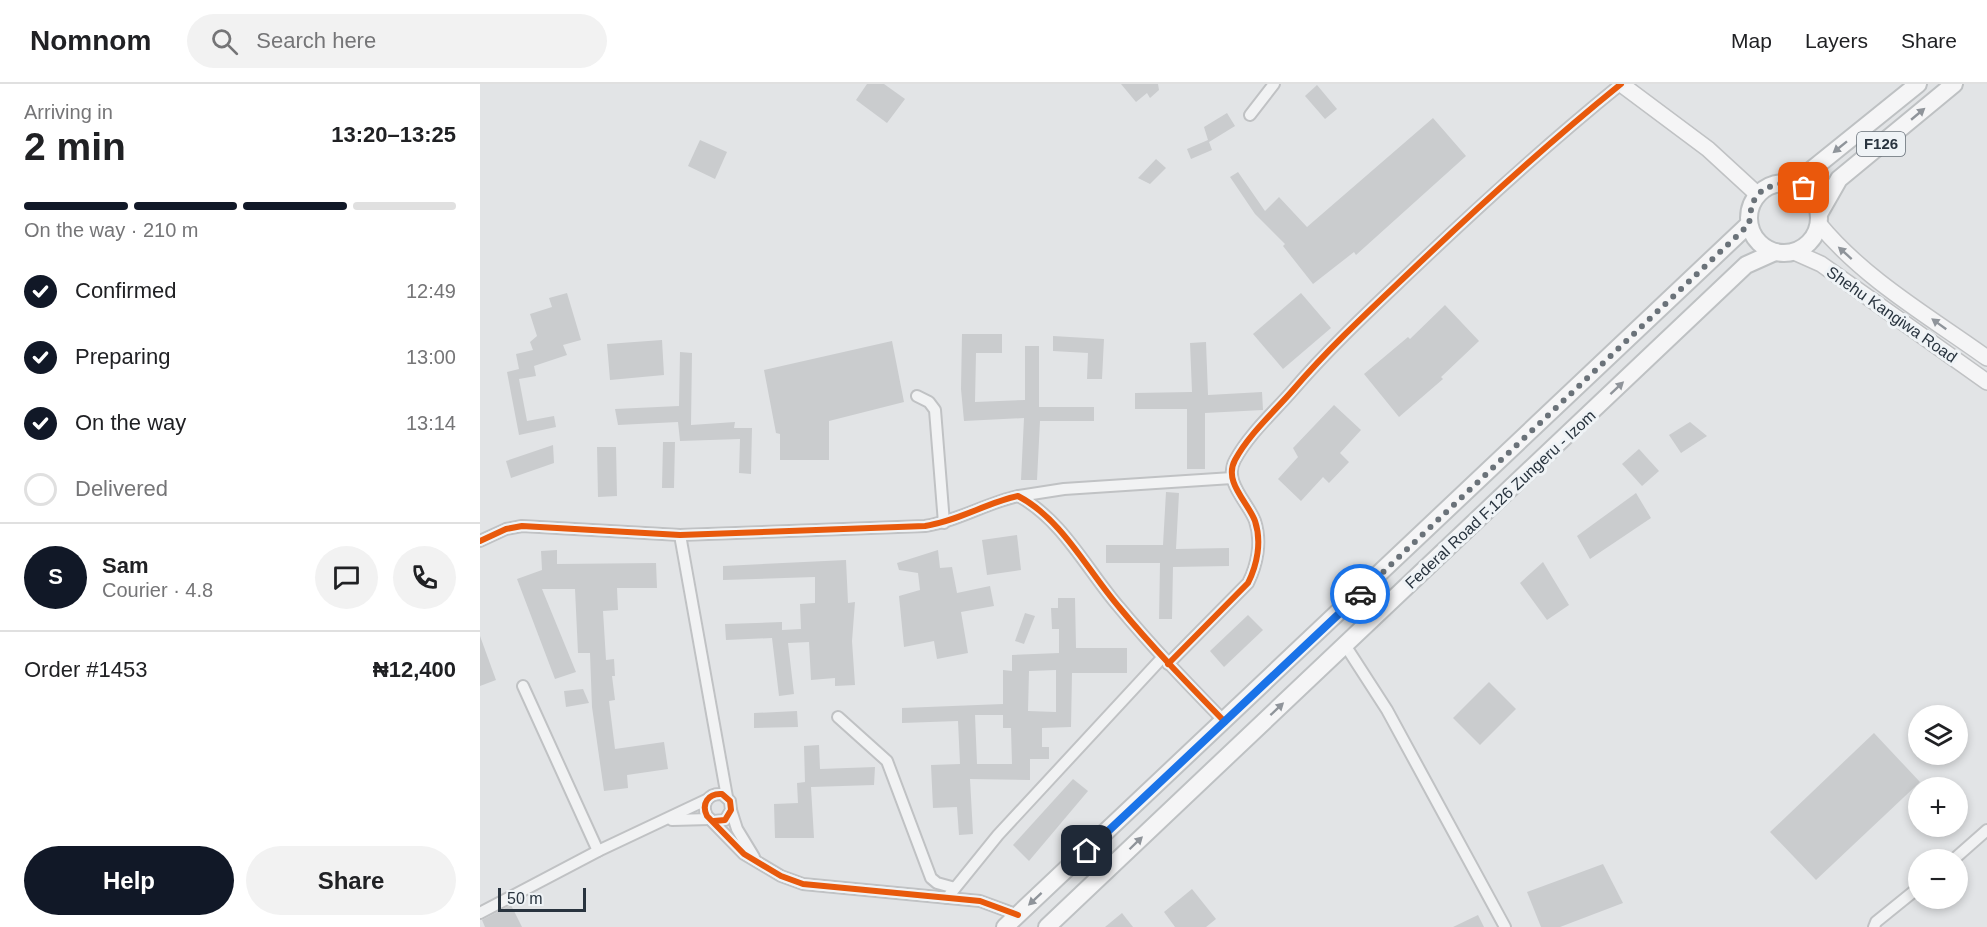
<!DOCTYPE html>
<html lang="en">
<head>
<meta charset="utf-8">
<style>
  body { margin:0; font-family:Arial,sans-serif; background:#f2f2f2; color:#202124; height:100vh; display:flex; flex-direction:column; font-size:22px; white-space:nowrap }
  * { box-sizing:border-box; margin:0 }
  p { font-size:20px; color:#757577 }
  .icon { flex:none; width:33px; height:33px; fill:none; stroke:currentColor; stroke-width:2; stroke-linecap:round; stroke-linejoin:round }
  .map { position:relative; flex:1; overflow:hidden }
  .details { display:flex; flex-direction:column; background:#fff; width:480px }
  .details>* { flex:none }
  .buttons { position:absolute; left:1428px; top:621px; display:grid; gap:12px }
  .buttons a { display:grid; place-items:center; width:60px; height:60px; border-radius:50%; background:#fff; box-shadow:0 3px 9px #0003; font-size:30px }
  .scale { position:absolute; left:18px; bottom:15px; width:88px; box-sizing:border-box; padding-left:6px; border:3px solid #29343f; border-top:0; font-size:16px; line-height:21px; white-space:nowrap; color:#29343f; -webkit-text-stroke:4px #eff3f6; paint-order:stroke }
  .pin { position:absolute; display:grid; place-items:center; width:51px; height:51px; color:#fff; margin:-26px; border-radius:12px; box-shadow:0 3px 9px #0006 }
  .courier { position:absolute; display:grid; place-items:center; width:60px; height:60px; margin:-30px; border:4px solid #1a73e8; border-radius:50%; background:#fff; color:#222; box-shadow:0 2px 8px #0007 }
  .head em { font-style:normal; font-weight:800 }
  .head div { display:flex; flex-direction:column-reverse }
  .head { display:flex; align-items:center; justify-content:space-between; height:102px; padding:0 24px }
  h1 { font-size:39px; font-weight:800; line-height:45px }
  .bar { display:grid; grid-template-columns:repeat(4,1fr); gap:9px 6px; align-content:center; height:72px; padding:0 24px }
  .bar i { height:8px; border-radius:4px; background:#e0e0e0 }
  .bar .on { background:#111827 }
  .bar p { grid-column:span 4 }
  .line { display:flex; align-items:center; gap:15px; padding:0 24px; border-top:2px solid #e0e0e0 }
  .line div { flex:1 }
  .round { display:grid; place-items:center; flex:none; width:63px; height:63px; border-radius:32px; background:#f2f2f2 }
  ol { padding:0 24px; list-style:none }
  li { display:flex; align-items:center; gap:18px; height:66px }
  li p { margin-inline-start:auto }
  li .icon { padding:6px; border-radius:50%; background:#111827; color:#fff; stroke-width:4 }
  li:last-child { color:#757577 }
  li i { width:33px; height:33px; border:3px solid #e0e0e0; border-radius:50% }
  .button { display:flex; gap:12px; margin-top:auto; padding:12px 24px }
  .button a { flex:1; height:69px; border-radius:36px; background:#111827; color:#fff; font-size:24px; font-weight:800; line-height:69px; text-align:center }
  .button a+a { background:#f2f2f2; color:#202124 }
  header { display:flex; align-items:center; gap:36px; box-sizing:border-box; height:84px; padding:0 30px; background:#fff; border-bottom:2px solid #e0e0e0 }
  header strong { font-size:28px }
  nav { display:flex; gap:33px; margin-inline-start:auto; font-size:21px }
  .search { width:420px; height:54px; background:#f2f2f2; display:flex; align-items:center; gap:15px; box-sizing:border-box; padding:0 21px; border-radius:33px; color:#757577; font-size:22px }
  main { display:flex; flex:1; min-height:0 }
  .map>svg:first-child { display:block }
  .building { fill:#caccce; fill-rule:evenodd }
  .lines { fill:none; stroke-linecap:round; stroke-linejoin:round }
  .street-casing { stroke:#c0c2c4; stroke-width:14 }
  .secondary-casing { stroke:#c0c2c4; stroke-width:18 }
  .primary-casing { stroke:#bec1c3; stroke-width:20 }
  .street { stroke:#f1f2f3; stroke-width:10 }
  .secondary { stroke:#f5f5f6; stroke-width:15 }
  .primary { stroke:#f5f5f6; stroke-width:16 }
  .cycleway-casing { stroke:#eff3f6; stroke-width:10 }
  .cycleway { stroke:#e8590c; stroke-width:6 }
  .oneway { fill:#8f949a }
  .done { stroke:#6a7279; stroke-width:6; stroke-dasharray:0 10.8 }
  .route { stroke:#1a73e8; stroke-width:8 }
  .labels { text-anchor:middle; stroke-width:6; stroke-linejoin:round; paint-order:stroke }
  .shield { fill:#eff3f6; stroke:#646d76; stroke-width:1.5 }
  .shield-label { font-size:15px; font-weight:bold; fill:#29343f }
  .street-label { font-size:16px; fill:#29343f; stroke:#eff3f6 }
</style>
</head>
<body>
<header>
<strong>Nomnom</strong>
<div class="search"><svg class="icon" aria-label="search" viewBox="0 0 24 24"><circle cx="10" cy="10" r="6"/><path d="M15 15l6 6"/></svg>Search here</div>
<nav><a>Map</a><a>Layers</a><a>Share</a></nav>
</header>
<main>
<section class="details">
<div class="head"><div><h1>2 min</h1><p>Arriving in</p></div><em>13:20–13:25</em></div>
<div class="bar"><i class="on"></i><i class="on"></i><i class="on"></i><i></i><p>On the way · 210 m</p></div>
<ol>
<li><svg class="icon" aria-label="check" viewBox="0 0 24 24"><path d="M5 12l5 5 9-10"/></svg>Confirmed<p>12:49</p></li>
<li><svg class="icon" aria-label="check" viewBox="0 0 24 24"><path d="M5 12l5 5 9-10"/></svg>Preparing<p>13:00</p></li>
<li><svg class="icon" aria-label="check" viewBox="0 0 24 24"><path d="M5 12l5 5 9-10"/></svg>On the way<p>13:14</p></li>
<li><i></i>Delivered</li>
</ol>
<div class="line" style="height:108px"><b class="round" style="background:#111827;color:#fff">S</b><div><b>Sam</b><p>Courier · 4.8</p></div><a class="round"><svg class="icon" aria-label="chat" viewBox="0 0 24 24"><path d="M4 5h16v11H9l-5 4z"/></svg></a><a class="round"><svg class="icon" aria-label="phone" viewBox="0 0 24 24"><path d="M5 4h4l2 5-3 2q2 4 5 5l2-3 5 2v4C11 20 4 13 5 4z"/></svg></a></div>
<div class="line" style="height:78px"><div>Order #1453</div><b>₦12,400</b></div>
<div class="button"><a>Help</a><a>Share</a></div>
</section>
<div class="map">
<svg width="1507" height="843" viewBox="0 0 1507 843">
  <rect width="100%" height="100%" fill="#e2e4e6"/>
  <g class="building">
    <path d="M387 0H404L425 15 407 39 376 16Z"/>
    <path d="M641 0H678L679 6 670 14 667 9 656 18Z"/>
    <path d="M837 1 857 25 845 35 825 12Z"/>
    <path d="M747 29 755 42 729 58 732 66 711 75 707 65 728 56 724 43Z"/>
    <path d="M953 34 986 72 876 171 874 168 833 200 803 162 805 160 775 130 750 93 758 88 785 127 799 113 827 143Z"/>
    <path d="M220 56 247 68 235 95 208 82Z"/>
    <path d="M676 75 686 84 670 100 658 94Z"/>
    <path d="M87 209 101 256 83 261 87 271 54 282 56 292 39 295 47 337 74 332 76 343 39 351 27 288 39 285 36 270 53 266 50 258 57 252 50 230 72 223 69 214Z"/>
    <path d="M821 209 851 244 803 285 773 250Z"/>
    <path d="M965 221 999 257 961 293 963 295 919 333 884 290 928 253 930 255Z"/>
    <path d="M482 250H522V269H496L495 318 545 316V262H559V323H614V337H560L557 396H541L544 334 484 337 481 305Z"/>
    <path d="M573 252 624 255 622 295H607L608 269 573 267Z"/>
    <path d="M182 256 184 291 130 296 127 260Z"/>
    <path d="M412 257 424 318 349 337V376H300V350L296 349 284 286Z"/>
    <path d="M726 258 728 311 782 308 783 326 725 329V385H707V325H655V309L712 308 710 259Z"/>
    <path d="M200 268 212 269 211 341 255 338 254 344H272L271 390 259 389 260 355 200 357 198 338 138 341 135 325 199 322Z"/>
    <path d="M854 321 881 346 860 369 869 378 849 399 843 393 821 417 798 395 818 373 813 364Z"/>
    <path d="M1210 338 1227 352 1201 369 1189 351Z"/>
    <path d="M183 358H195L194 404H182Z"/>
    <path d="M73 361 74 379 31 394 26 377Z"/>
    <path d="M117 363H136L137 412 118 413Z"/>
    <path d="M1159 365 1179 387 1162 402 1142 380Z"/>
    <path d="M686 408 699 409 696 465 749 464V482L693 483 692 535H679L680 479H626V461H683Z"/>
    <path d="M1156 409 1171 434 1110 475 1097 452Z"/>
    <path d="M537 451 541 486 507 491 502 456Z"/>
    <path d="M77 466V480L176 479 177 504H137L138 526 123 527 126 576 134 575 135 592H132L135 616 129 617 135 665 184 658 188 685 147 691 148 704 124 707 112 623 110 569H98L95 505H62L96 588 75 595 37 495 62 486 61 467Z"/>
    <path d="M458 466 460 484 472 483 477 509 510 502 514 522 481 528 488 569 457 575 454 557 424 563 419 512 440 506 438 489 419 486 417 479Z"/>
    <path d="M366 476 368 519 375 518 372 557 375 601 355 602V594L331 596 329 558 308 559 314 610 299 612 292 554 246 556 245 540 302 538V546L321 545 320 520 335 519V493L243 496V482Z"/>
    <path d="M1063 478 1089 521 1067 536 1040 499Z"/>
    <path d="M578 514H595L596 564H647V589H592L591 643 562 644V663H569V675H550V696L490 695 493 750 479 751 477 723 453 724 451 681 480 680 478 637 422 639V624L523 620V586L532 587V571L579 569V545H572L571 524H578ZM576 586V628L548 627 549 587ZM495 631H523V644H531L532 680H497Z"/>
    <path d="M545 529 555 532 544 560 535 557Z"/>
    <path d="M768 531 783 546 744 583 730 567Z"/>
    <path d="M0 552 16 596 0 602Z"/>
    <path d="M1009 598 1036 625 1000 661 973 634Z"/>
    <path d="M103 605 109 619 86 623 84 607Z"/>
    <path d="M317 627 318 643 274 644V629Z"/>
    <path d="M1394 649 1440 698 1336 796 1290 748Z"/>
    <path d="M339 661 340 685 395 683 394 701 331 703 334 754H295L294 720 318 719 317 699 325 698 324 662Z"/>
    <path d="M593 695 608 707 549 777 533 761Z"/>
    <path d="M1123 780 1143 819 1080 843H1061L1047 808Z"/>
    <path d="M712 805 736 835 726 843H695L684 828Z"/>
    <path d="M31 821 42 843H5L2 836Z"/>
    <path d="M642 829 653 843H625Z"/>
    <path d="M998 831 1004 843H973Z"/>
  </g>
  <g class="lines">
    <defs>
      <g id="street">
        <path d="M770 31 794 0"/>
        <path d="M437 312 449 318 455 326 464 439"/>
        <path d="M539 412 584 405 752 394"/>
        <path d="M200 451 247 713"/>
        <path d="M0 457 26 445 42 442 200 451 445 442C478 437 506 419 538 412 582 435 607 486 639 523 672 563 708 600 745 638"/>
        <path d="M865 561 907 626 1025 843"/>
        <path d="M688 580 768 499C777 481 782 458 775 437 768 418 743 398 755 376 769 350 794 328 813 306 850 263 890 226 931 187 999 122 1068 59 1141 0"/>
        <path d="M43 602 118 767"/>
        <path d="M358 633 407 677 451 794 457 799 475 804"/>
        <path d="M251 726 257 745 274 773"/>
        <path d="M192 736 230 735"/>
        <path d="M234 737 245 736 251 726 250 717 242 710C228 709 221 720 227 732L264 770 301 792 323 800 500 817 538 831"/>
        <path d="M1473 776 1507 746"/>
        <path d="M467 814 518 751 682 574"/>
        <path d="M0 829 118 767 226 716"/>
        <path d="M1394 843 1396 838 1438 804"/>
      </g>
      <g id="secondary">
        <path d="M1141 0 1228 65 1277 110"/>
        <path d="M1339 140C1384 195 1450 233 1507 274"/>
        <path d="M1314 168 1341 180 1507 298"/>
      </g>
      <g id="primary">
        <circle cx="1304" cy="134" r="35"/>
        <path d="M1314 100 1438 0"/>
        <path d="M1339 130 1359 95 1474 0"/>
        <path d="M525 843 1269 140"/>
        <path d="M567 843 1266 181 1295 168"/>
      </g>
    </defs>
    <use href="#street" class="street-casing"/>
    <use href="#secondary" class="secondary-casing"/>
    <use href="#primary" class="primary-casing"/>
    <use href="#street" class="street"/>
    <use href="#secondary" class="secondary"/>
    <use href="#primary" class="primary"/>
    <defs>
      <g id="cycleway">
        <path d="M0 457 26 445 42 442 200 451 445 442C478 437 506 419 538 412 582 435 607 486 639 523 672 563 708 600 745 638"/>
        <path d="M688 580 768 499C777 481 782 458 775 437 768 418 743 398 755 376 769 350 794 328 813 306 850 263 890 226 931 187 999 122 1068 59 1141 0"/>
        <path d="M234 737 245 736 251 726 250 717 242 710C228 709 221 720 227 732L264 770 301 792 323 800 500 817 538 831"/>
      </g>
    </defs>
    <use href="#cycleway" class="cycleway-casing"/>
    <use href="#cycleway" class="cycleway"/>
  </g>
  <defs><path id="oneway-solid" d="M-6-.8H1V-3.2L6.5 0L1 3.2V.8H-6Z" transform="scale(1.5)"/></defs>
  <g class="oneway">
    <use href="#oneway-solid" transform="translate(1438 30) rotate(-40)"/>
    <use href="#oneway-solid" transform="translate(1360 63) rotate(141)"/>
    <use href="#oneway-solid" transform="translate(1365 169) rotate(-138)"/>
    <use href="#oneway-solid" transform="translate(1459 240) rotate(-144)"/>
    <use href="#oneway-solid" transform="translate(1137 304) rotate(-43)"/>
    <use href="#oneway-solid" transform="translate(797 625) rotate(-43)"/>
    <use href="#oneway-solid" transform="translate(656 759) rotate(-44)"/>
    <use href="#oneway-solid" transform="translate(555 815) rotate(137)"/>
  </g>
  <g class="lines">
    <path class="done" d="M880 510 1259 150 1269 140 1272 119 1283 105 1306 98 1324 104"/>
    <path class="route" d="M607 767 880 510"/>
  </g>
  <g class="labels">
    <rect class="shield" x="1377" y="48" width="48" height="24" rx="4.5"/>
    <g class="shield-label">
      <text x="1401" y="65">F126</text>
    </g>
    <g class="street-label">
      <text transform="translate(1412 230) rotate(35)" y="6">Shehu Kangiwa Road</text>
      <text transform="translate(1020 415) rotate(-43)" y="6">Federal Road F.126 Zungeru - Izom</text>
    </g>
  </g>
</svg>
<div class="buttons">
<a><svg class="icon" aria-label="layers" viewBox="0 0 24 24"><path d="M12 4l9 5-9 5-9-5zM3 14l9 5 9-5"/></svg></a>
<a>+</a>
<a>−</a>
</div>
<div class="scale">50 m</div>
<div class="pin" style="left:1324px;top:104px;background:#ea580c"><svg class="icon" aria-label="bag" viewBox="0 0 24 24"><path d="M5 8h14l-1 12H6zM9 8a3 3 0 0 1 6 0"/></svg></div>
<div class="pin" style="left:607px;top:767px;background:#1f2937"><svg class="icon" aria-label="home" viewBox="0 0 24 24"><path d="M3 11l9-7 9 7M6 9v11h12V9"/></svg></div>
<div class="courier" style="left:880px;top:510px"><svg class="icon" aria-label="car" viewBox="0 0 24 24"><path d="M5 17H2v-5l4-1 3-4h7l3 4 3 1v5h-3M9 17h6M6 11h13"/><circle cx="7" cy="17" r="2"/><circle cx="17" cy="17" r="2"/></svg></div>
</div>
</main>
</body>
</html>
